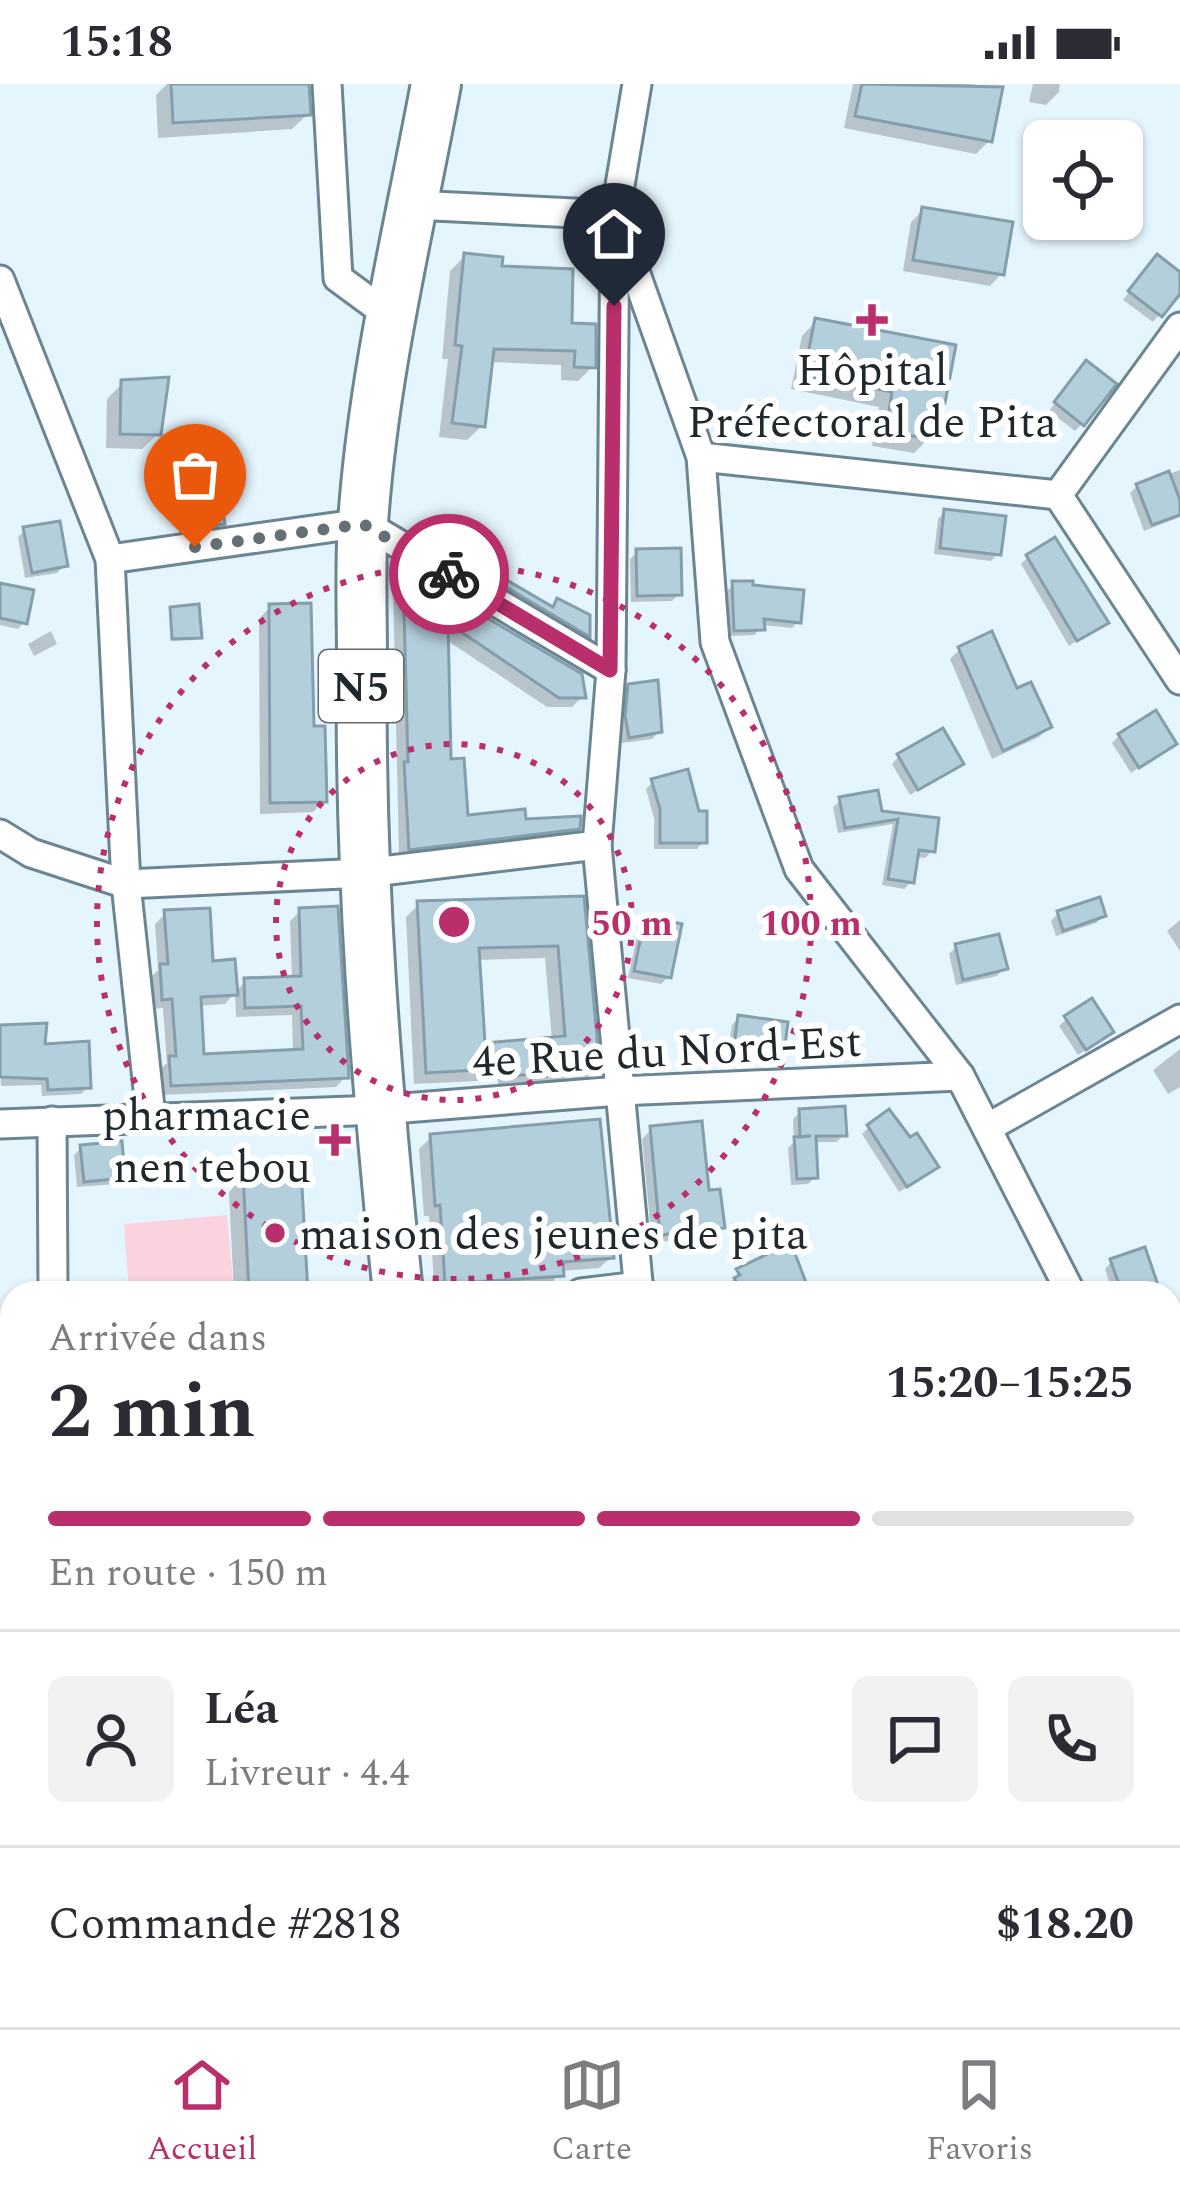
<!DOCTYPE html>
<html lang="fr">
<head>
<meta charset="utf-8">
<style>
  body { margin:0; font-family:Spectral,serif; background:#f2f2f3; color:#2b2b33; height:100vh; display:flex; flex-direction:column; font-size:45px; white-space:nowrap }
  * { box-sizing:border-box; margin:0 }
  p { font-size:39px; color:#7c7c81 }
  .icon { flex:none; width:66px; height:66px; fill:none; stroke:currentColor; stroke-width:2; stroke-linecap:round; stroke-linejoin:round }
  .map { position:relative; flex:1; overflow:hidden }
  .details { position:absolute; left:0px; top:1197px; width:1182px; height:747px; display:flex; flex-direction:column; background:#fff; border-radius:36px 36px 0 0; box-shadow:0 3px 9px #0004 }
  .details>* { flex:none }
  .fabs { position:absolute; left:1023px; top:36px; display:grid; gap:24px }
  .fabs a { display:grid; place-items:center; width:120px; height:120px; border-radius:18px; background:#fff; box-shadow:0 3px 9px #0004; font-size:60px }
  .pin { position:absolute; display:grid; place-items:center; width:102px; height:102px; color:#fff; margin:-123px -51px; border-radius:50% 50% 50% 0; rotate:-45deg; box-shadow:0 0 12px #0007 }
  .pin .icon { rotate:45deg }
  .courier { position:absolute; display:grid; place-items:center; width:120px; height:120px; margin:-60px; border:9px solid #b82f6b; border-radius:50%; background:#fff; color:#222; box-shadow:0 3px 15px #0007 }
  .head em { font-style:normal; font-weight:700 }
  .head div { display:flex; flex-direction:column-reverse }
  .head { display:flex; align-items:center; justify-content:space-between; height:204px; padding:0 48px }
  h1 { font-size:78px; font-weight:700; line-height:90px }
  .bar { display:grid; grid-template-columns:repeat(4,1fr); gap:18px 12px; align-content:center; height:144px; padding:0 48px }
  .bar i { height:15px; border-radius:9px; background:#e1e1e2 }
  .bar .active { background:#b82f6b }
  .bar p { grid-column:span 4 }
  .line { display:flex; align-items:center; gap:30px; padding:0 48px; border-top:3px solid #e1e1e2 }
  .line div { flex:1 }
  .round { display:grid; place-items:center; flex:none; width:126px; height:126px; border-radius:18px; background:#f2f2f3 }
  .status { display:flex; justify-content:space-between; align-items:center; height:84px; padding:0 60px; background:#fff; direction:ltr }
  .status svg { height:33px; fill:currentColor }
  .tabs { display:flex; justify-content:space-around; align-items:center; height:168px; border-top:3px solid #e1e1e2; background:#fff; font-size:33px; color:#7c7c81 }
  .tabs a { display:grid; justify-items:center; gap:6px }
  .tabs .active { color:#b82f6b }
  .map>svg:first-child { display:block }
  .green { fill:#fbd3df }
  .shadow { fill:#0003; fill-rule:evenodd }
  .building { fill:#b4cfdc; stroke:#849eab; stroke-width:3; fill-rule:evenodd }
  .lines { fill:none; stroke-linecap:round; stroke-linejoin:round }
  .street-casing { stroke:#6c8592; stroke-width:33 }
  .highway-casing { stroke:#6c8592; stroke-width:54 }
  .street { stroke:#fff; stroke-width:27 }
  .highway { stroke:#fff; stroke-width:48 }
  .done { stroke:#647076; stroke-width:12; stroke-dasharray:0 21.6 }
  .route { stroke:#b82f6b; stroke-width:15 }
  .ring { fill:none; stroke:#b82f6b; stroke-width:6; stroke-dasharray:6 12 }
  .poi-dot { fill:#b82f6b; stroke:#fff; stroke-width:4.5 }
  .labels { text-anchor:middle; stroke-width:12; stroke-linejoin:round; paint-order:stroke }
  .shield { fill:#fff; stroke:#62686c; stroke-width:3 }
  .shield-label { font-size:42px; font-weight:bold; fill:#1e282d }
  .poi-label { font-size:45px; fill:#1e282d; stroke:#fff }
  .street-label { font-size:45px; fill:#1e282d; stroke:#fff }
  .centre { fill:#b82f6b; stroke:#fff; stroke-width:6 }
  .ring-label { font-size:36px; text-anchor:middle; font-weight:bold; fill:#b82f6b; stroke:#fff; stroke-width:12; stroke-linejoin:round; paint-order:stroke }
</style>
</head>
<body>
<div class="status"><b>15:18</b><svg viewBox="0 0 49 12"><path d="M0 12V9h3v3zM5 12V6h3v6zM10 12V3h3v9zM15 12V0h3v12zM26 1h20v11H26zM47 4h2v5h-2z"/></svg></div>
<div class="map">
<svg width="1180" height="1943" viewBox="0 0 1180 1943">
  <rect width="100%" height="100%" fill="#e5f5fe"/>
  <path class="green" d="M227 1131 234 1209H129L124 1140Z"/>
  <g class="shadow">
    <path d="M167 0H308V30L292 45 158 54 156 11Z"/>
    <path d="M853 0H971L999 5 989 57 976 70 844 44Z"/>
    <path d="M1033 0H1060L1059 8 1046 21 1029 18Z"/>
    <path d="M923 126 1001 190 990 202 903 187 911 138Z"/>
    <path d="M465 172 499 185 569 241 593 282 578 297 561 296V281L490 278 482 342 467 356 439 353 448 275H442L450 187Z"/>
    <path d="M1150 181 1180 191V205L1153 238 1123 216Z"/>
    <path d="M816 237 942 318 933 327 929 354 914 369 872 362 879 323 791 305 802 252Z"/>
    <path d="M1079 287 1082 340 1075 347 1049 327Z"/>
    <path d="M123 299 158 350 142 365 106 364 107 315Z"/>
    <path d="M1180 386V433L1144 447 1130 409 1137 402Z"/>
    <path d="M185 428 222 439 214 447 180 452 178 436Z"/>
    <path d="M945 428 998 469 991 477 934 470 938 435Z"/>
    <path d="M25 446 64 481 57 489 25 494 18 453Z"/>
    <path d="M433 457 551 525 587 533V552L578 561 422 469Z"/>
    <path d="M637 468 679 510 672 517 631 518 630 475Z"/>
    <path d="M1028 473 1105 538 1069 562 1021 480Z"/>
    <path d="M404 492 582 613 572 623H547L445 555 448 678 465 734 577 744 566 755 399 775 393 503Z"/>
    <path d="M734 500 798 538 792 544 761 541 755 551 729 552 727 507Z"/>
    <path d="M0 502 24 538 18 545 0 541Z"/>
    <path d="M270 523 311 645 324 717 313 728 260 730 259 535Z"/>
    <path d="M172 526 198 553 196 556 171 557Z"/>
    <path d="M51 547 57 560 34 572 28 560Z"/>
    <path d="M960 565 1049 643 1039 653 992 675 950 575Z"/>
    <path d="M629 602 659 647 652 655 622 659V610Z"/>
    <path d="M1119 652 1173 660 1131 689 1112 659Z"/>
    <path d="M899 672 960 679 910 711 892 680Z"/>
    <path d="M653 698 704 757 697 765H654V734L646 705Z"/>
    <path d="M841 716 879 729 936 737 932 767 925 774 915 773 911 798 904 805 882 801 893 740 838 749 833 723Z"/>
    <path d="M581 815 597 984 584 997 498 1004V996L414 1000 406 833 419 820ZM545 874 552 956 482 962 477 876Z"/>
    <path d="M300 827 346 992 336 1003 161 1011 160 985 167 979 163 924 153 925 151 893 158 886 155 840 166 829 235 908 246 897 292 895 290 837ZM235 909 236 933 292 931 293 969 202 973 198 922 225 920Z"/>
    <path d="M1058 829 1103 832 1096 839 1056 852 1051 837Z"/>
    <path d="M646 836 668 893 661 900 628 894 639 843Z"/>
    <path d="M1180 836V867L1167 847Z"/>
    <path d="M956 863 1004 884 997 892 956 901 949 870Z"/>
    <path d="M739 934 780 974 773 982 727 975 732 941Z"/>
    <path d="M1066 935 1103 955 1078 971 1059 942Z"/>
    <path d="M0 950 42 963 88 1003 81 1010 42 1012 41 1001 1 1002Z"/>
    <path d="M1180 965V1003L1168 1010 1153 986Z"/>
    <path d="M800 1028 844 1050 837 1058H813L815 1093 808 1100 791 1101 788 1064 794 1058 793 1035Z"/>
    <path d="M869 1043 909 1057 928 1090 899 1108 862 1050Z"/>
    <path d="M652 1045 706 1110 722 1142 712 1152 652 1159 642 1055Z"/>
    <path d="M431 1053 611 1173 599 1184 561 1187 549 1202 435 1209 429 1132H424L419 1065Z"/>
    <path d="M81 1064 122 1093 115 1100 77 1103 74 1071Z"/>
    <path d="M244 1092 305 1209H234L229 1108Z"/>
    <path d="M1143 1167 1158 1209H1113L1105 1185 1112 1177Z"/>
    <path d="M738 1188 806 1209H763L761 1203 749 1209H733L729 1203Z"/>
    <path d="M1177 1226 1180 1231V1254L1170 1251V1230Z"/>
    <path d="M12 1350V1409L0 1410V1352Z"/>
    <path d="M1177 1660H1180V1708H1170V1666Z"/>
    <path d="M12 1743V1815L0 1822V1748Z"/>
    <path d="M1180 1768V1802L1170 1803V1769Z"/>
    <path d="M1180 1846V1877L1170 1878V1847Z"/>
    <path d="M3 1930 10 1943H0Z"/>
    <path d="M79 1932H152L159 1943H82L85 1941Z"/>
    <path d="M196 1932H339L344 1940 206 1943Z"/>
    <path d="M503 1932H598L607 1943H508Z"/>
    <path d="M734 1932H833L813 1943H740Z"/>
    <path d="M906 1932H958L964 1943H891Z"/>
  </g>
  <g class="building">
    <path d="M171 0H309L311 31 173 39Z"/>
    <path d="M862 0 1003 3 992 58 855 32Z"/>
    <path d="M922 123 1013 138 1004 191 913 176Z"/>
    <path d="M464 169 503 173 502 182 573 185 572 239 596 240V284L574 283 575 267 494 265 485 343 452 339 462 262 455 261Z"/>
    <path d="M1157 170 1180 188V210L1162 233 1128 207Z"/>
    <path d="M815 234 956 261 945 319 938 318 932 355 886 348 892 308 804 291Z"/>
    <path d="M1086 276 1117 300 1084 342 1054 318Z"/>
    <path d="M169 293 161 351 120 350 121 296Z"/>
    <path d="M1169 387 1180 416V431L1152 441 1136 400Z"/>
    <path d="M222 421 225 440 187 446 184 426Z"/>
    <path d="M944 425 1006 432 1001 471 940 464Z"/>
    <path d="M60 437 68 482 32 489 23 443Z"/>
    <path d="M433 453 553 523 557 514 590 531V553L430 458Z"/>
    <path d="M1055 453 1109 539 1077 557 1026 471Z"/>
    <path d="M681 464 682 511 637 512 636 465Z"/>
    <path d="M403 489H411L582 590 586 614H559L448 539 451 675 464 674 468 731 525 725 526 735 581 732 580 745 409 766 404 678H408Z"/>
    <path d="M732 497H753V501L804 506 801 539 764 535 765 546 734 547Z"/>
    <path d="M0 499 34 506 27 540 0 534Z"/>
    <path d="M311 519 314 642H325L327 718 270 719 269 520Z"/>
    <path d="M199 520 202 554 172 555 170 523Z"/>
    <path d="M992 547 1017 604 1031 598 1052 643 1003 667 958 563Z"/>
    <path d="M658 596 662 648 629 654 625 632 628 600Z"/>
    <path d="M1156 626 1177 660 1139 684 1118 650Z"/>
    <path d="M943 644 964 680 918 706 897 670Z"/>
    <path d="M688 685 699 727H707V759H660V725L651 695Z"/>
    <path d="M878 706 882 727 939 734 935 768 919 766 914 799 888 795 898 735 845 744 839 713Z"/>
    <path d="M584 812 600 985 510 992V984L426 989 417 817ZM558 862 565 952 485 959 479 864Z"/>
    <path d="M1100 813 1106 832 1063 847 1057 827Z"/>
    <path d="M338 822 349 994 171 1002 169 972H176L172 915 162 916 160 880H168L164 826 210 824 213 877 235 875 238 911 201 913 204 970 303 965 301 922 245 924 244 894 301 892 299 824Z"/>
    <path d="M645 832 682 840 671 894 634 887Z"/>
    <path d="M999 850 1008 885 963 896 955 860Z"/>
    <path d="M1092 914 1114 948 1086 966 1064 932Z"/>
    <path d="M738 931 788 938 783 976 733 969Z"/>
    <path d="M47 939 45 960 89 957 91 1004 48 1006 47 995 0 993V941Z"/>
    <path d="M845 1022 847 1052H816L818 1094 797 1095 794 1053 811 1052 800 1053 799 1025Z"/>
    <path d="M889 1025 910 1053 917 1049 939 1083 907 1103 867 1041Z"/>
    <path d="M600 1035 614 1174 563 1178 564 1192 445 1200 440 1121 435 1122 430 1050Z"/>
    <path d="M702 1037 709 1106 720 1105 725 1144 660 1151 650 1042Z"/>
    <path d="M122 1057 125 1094 84 1098 80 1061Z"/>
    <path d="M301 1086 308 1209H249L243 1089Z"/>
    <path d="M791 1159 810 1209H770L767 1199 742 1209 734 1194 740 1191 736 1185Z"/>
    <path d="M1145 1163 1159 1204 1122 1209 1110 1175Z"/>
  </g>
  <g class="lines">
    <defs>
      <g id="street">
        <path d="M327 0 338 194 391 233"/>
        <path d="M637 0 615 131 611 586 597 761 639 1209"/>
        <path d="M414 121 615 131 701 373 715 558 799 785 960 992 1071 1209"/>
        <path d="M0 196 110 475 126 800 151 1033"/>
        <path d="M701 373 1058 411 1180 243"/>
        <path d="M1058 411 1180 596"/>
        <path d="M110 475 363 439 611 586"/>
        <path d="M0 750 31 769 126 800 365 789 597 761"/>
        <path d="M52 1037 53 1209"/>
        <path d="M0 1040 379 1026 619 1007 960 992"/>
        <path d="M987 1044 1180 935"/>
        <path d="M581 1209 639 1202"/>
        <path d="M1170 1269 1180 1263"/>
        <path d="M1170 1390 1180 1407"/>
        <path d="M1170 1503 1180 1497"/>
        <path d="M0 1709 12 1702"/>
        <path d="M199 1932 206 1943"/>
        <path d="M982 1932 989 1943"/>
        <path d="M415 1943 434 1932"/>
      </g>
      <g id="highway">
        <path d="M398 1209C376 998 359 787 362 575 362 530 360 484 363 439 373 291 409 145 436 0"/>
        <path d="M702 1932 708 1943"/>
      </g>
    </defs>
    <use href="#street" class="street-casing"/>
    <use href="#highway" class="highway-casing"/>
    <use href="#street" class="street"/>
    <use href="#highway" class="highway"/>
  </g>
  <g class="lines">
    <path class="done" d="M195 463 363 440 449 490"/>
    <path class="route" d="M449 490 610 586 614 222"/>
  </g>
  <g class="ring">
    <circle cx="454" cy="838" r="178"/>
    <circle cx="454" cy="838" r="357"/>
  </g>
  <g class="poi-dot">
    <path d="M866 218h12v12h12v12h-12v12h-12v-12h-12v-12h12z"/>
    <path d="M329 1038h12v12h12v12h-12v12h-12v-12h-12v-12h12z"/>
    <circle cx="275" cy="1149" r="12"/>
  </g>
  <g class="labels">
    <rect class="shield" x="319" y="566" width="84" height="72" rx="9"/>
    <g class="shield-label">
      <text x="361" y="617">N5</text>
    </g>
    <g class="poi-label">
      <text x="872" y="301">Hôpital<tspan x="872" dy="52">Préfectoral de Pita</tspan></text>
      <text x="311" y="1046" text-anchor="end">pharmacie<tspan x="311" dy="52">nen tebou</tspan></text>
      <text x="299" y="1165" text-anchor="start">maison des jeunes de pita</text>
    </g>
    <g class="street-label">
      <text transform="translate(667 966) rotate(-3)" y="16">4e Rue du Nord-Est</text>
    </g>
  </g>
  <circle cx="454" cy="838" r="18" class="centre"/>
  <g class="ring-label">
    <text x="632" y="851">50 m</text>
    <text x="811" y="851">100 m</text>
  </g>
</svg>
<div class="fabs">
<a><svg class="icon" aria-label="locate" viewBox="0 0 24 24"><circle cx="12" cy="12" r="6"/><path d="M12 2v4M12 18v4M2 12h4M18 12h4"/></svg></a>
</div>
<div class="pin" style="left:195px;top:463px;background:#ea580c"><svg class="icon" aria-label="bag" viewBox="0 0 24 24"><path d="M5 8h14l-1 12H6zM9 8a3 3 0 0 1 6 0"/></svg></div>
<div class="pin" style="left:614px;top:222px;background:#1f2937"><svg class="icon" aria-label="home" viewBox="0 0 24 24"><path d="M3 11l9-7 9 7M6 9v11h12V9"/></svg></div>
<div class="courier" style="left:449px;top:490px"><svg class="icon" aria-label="bike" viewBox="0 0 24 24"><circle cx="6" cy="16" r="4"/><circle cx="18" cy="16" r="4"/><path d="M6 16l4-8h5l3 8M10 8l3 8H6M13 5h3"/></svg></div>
<section class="details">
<div class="head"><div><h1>2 min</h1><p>Arrivée dans</p></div><em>15:20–15:25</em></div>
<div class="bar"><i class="active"></i><i class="active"></i><i class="active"></i><i></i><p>En route · 150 m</p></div>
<div class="line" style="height:216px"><a class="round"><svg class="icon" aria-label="person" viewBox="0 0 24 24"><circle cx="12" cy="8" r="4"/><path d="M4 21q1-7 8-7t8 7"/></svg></a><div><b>Léa</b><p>Livreur · 4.4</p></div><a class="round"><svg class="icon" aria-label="chat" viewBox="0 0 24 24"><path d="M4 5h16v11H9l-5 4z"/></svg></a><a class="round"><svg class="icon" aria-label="phone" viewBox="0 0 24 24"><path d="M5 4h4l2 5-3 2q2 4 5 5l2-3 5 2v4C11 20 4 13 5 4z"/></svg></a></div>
<div class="line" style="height:156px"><div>Commande #2818</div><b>$18.20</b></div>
</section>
</div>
<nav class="tabs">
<a class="active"><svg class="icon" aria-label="home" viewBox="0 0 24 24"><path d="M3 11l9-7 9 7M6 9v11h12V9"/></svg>Accueil</a>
<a><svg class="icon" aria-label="map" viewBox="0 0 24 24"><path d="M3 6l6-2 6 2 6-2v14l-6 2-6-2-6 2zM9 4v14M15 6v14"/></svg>Carte</a>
<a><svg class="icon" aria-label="saved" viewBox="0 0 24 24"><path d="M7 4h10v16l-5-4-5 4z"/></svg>Favoris</a>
</nav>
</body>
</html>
